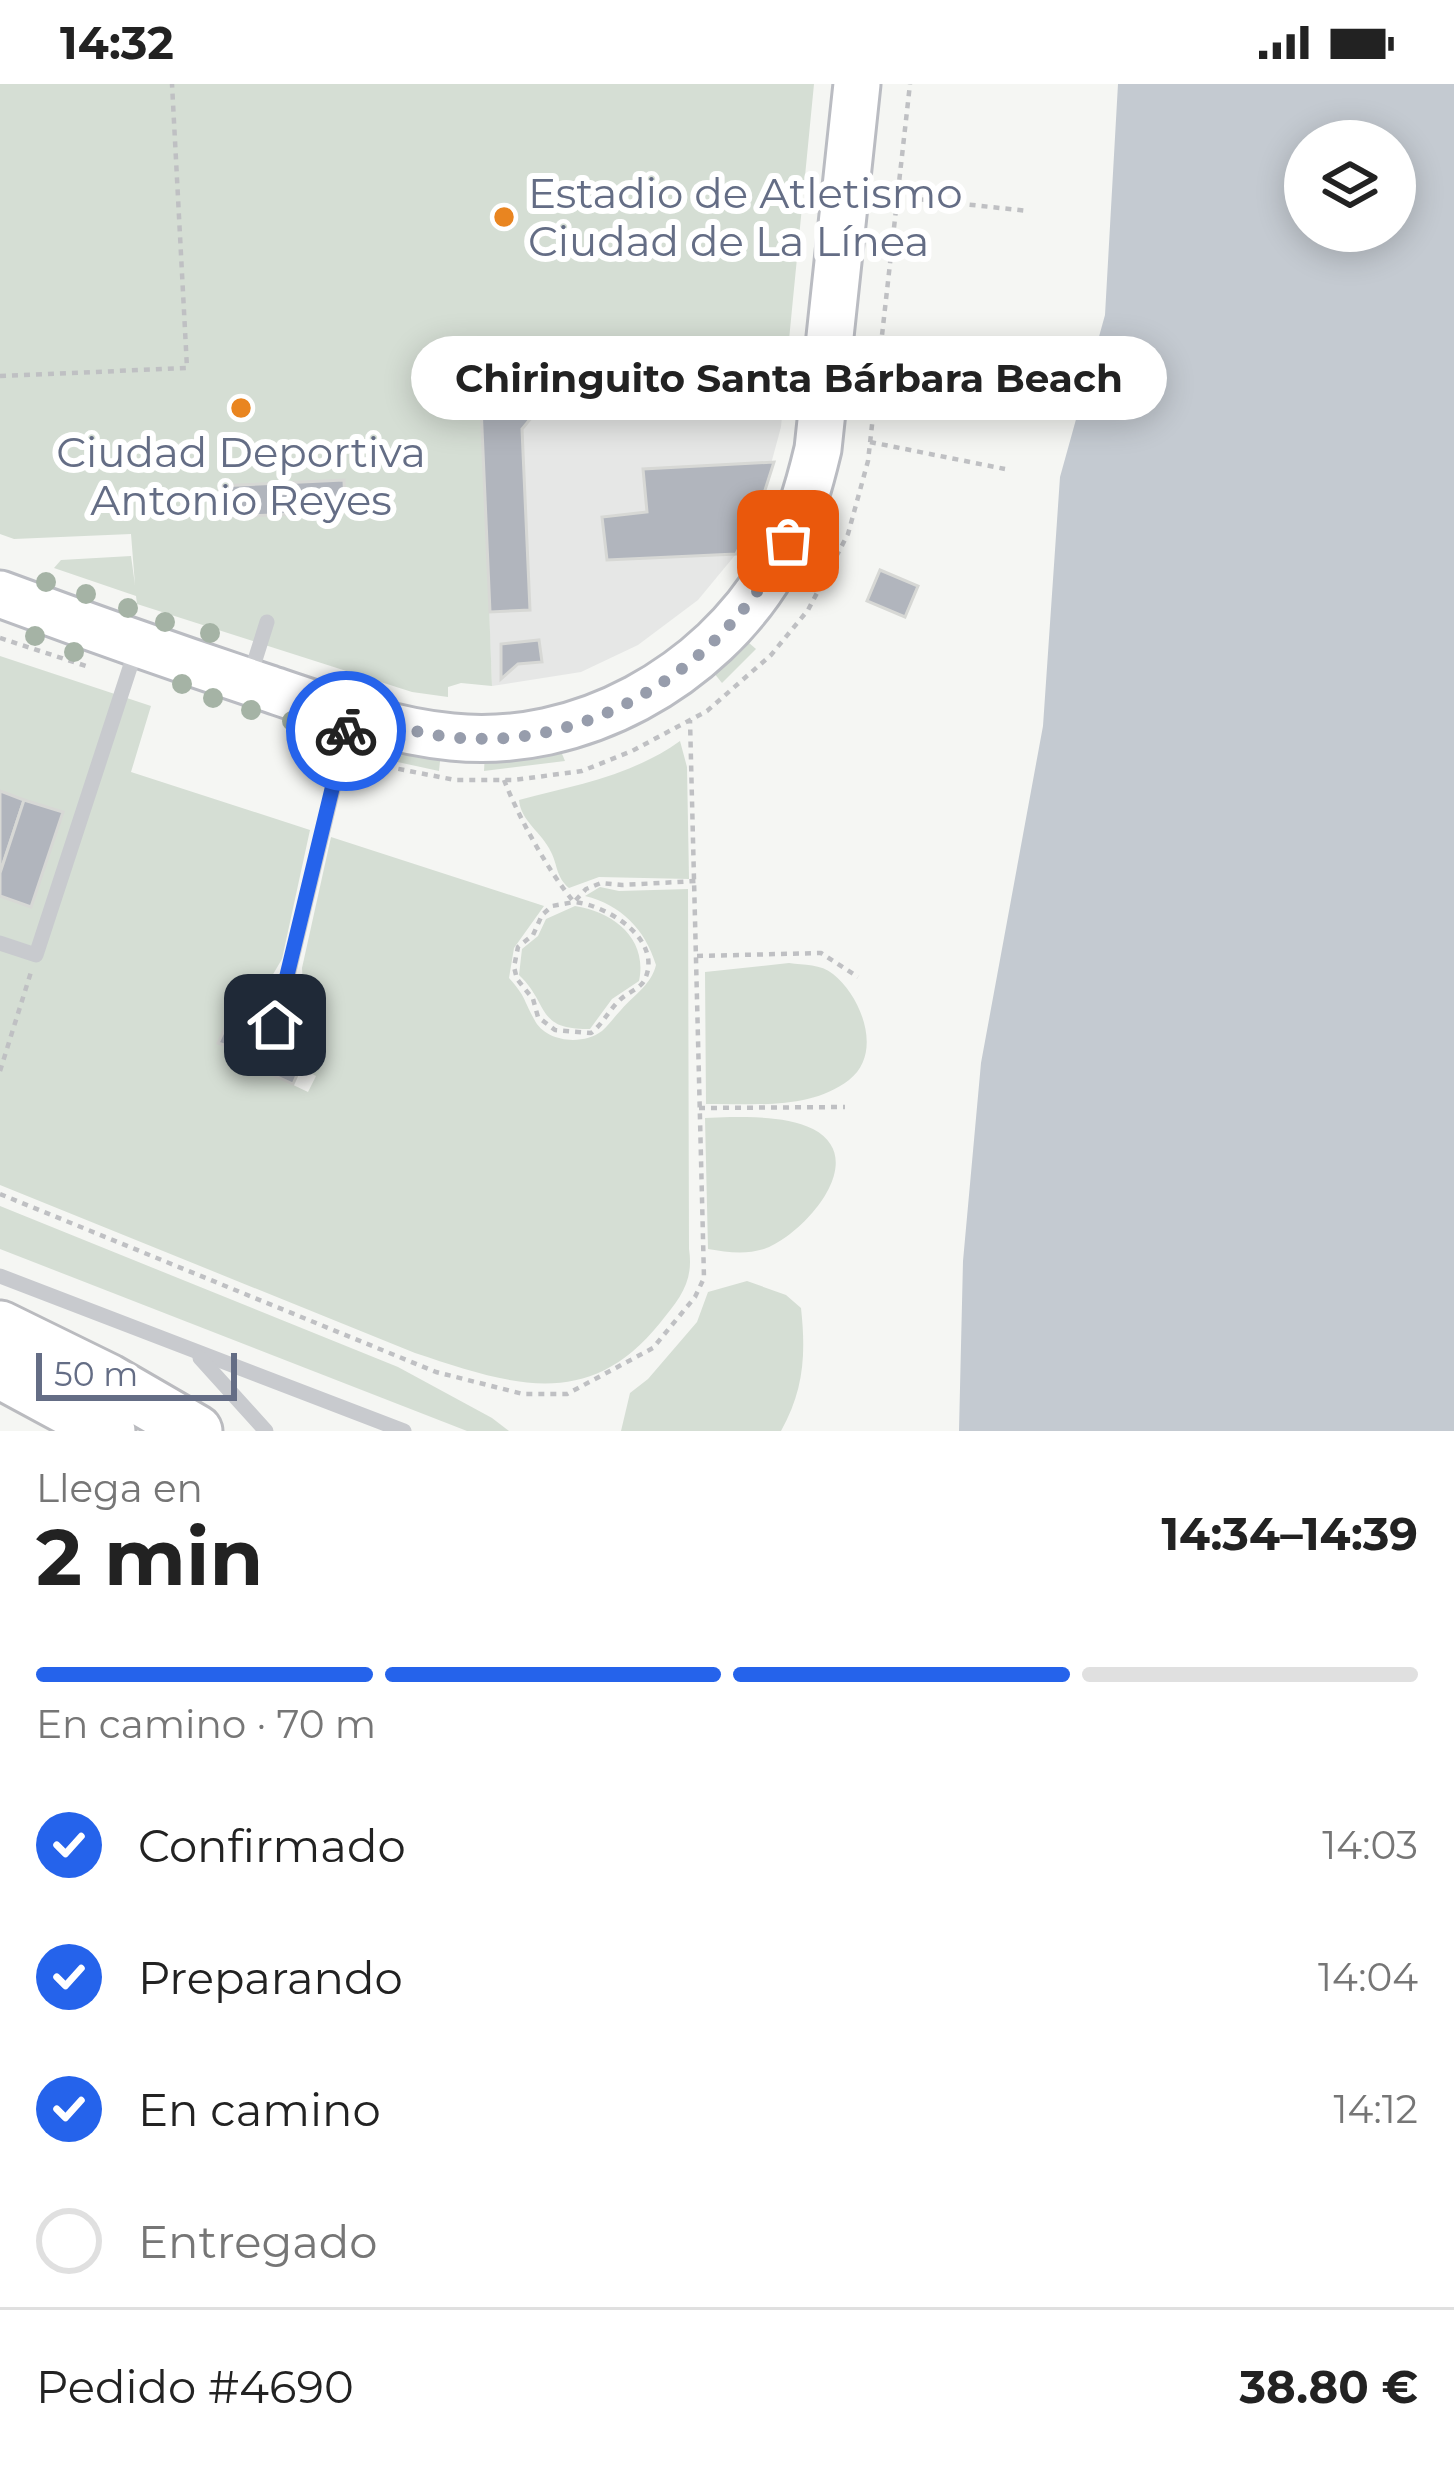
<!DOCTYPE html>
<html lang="es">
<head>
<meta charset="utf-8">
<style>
  body { margin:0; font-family:Montserrat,sans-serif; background:#f2f2f2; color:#222; height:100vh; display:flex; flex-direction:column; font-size:45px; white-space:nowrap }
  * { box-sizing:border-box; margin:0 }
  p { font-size:39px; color:#767676 }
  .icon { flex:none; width:66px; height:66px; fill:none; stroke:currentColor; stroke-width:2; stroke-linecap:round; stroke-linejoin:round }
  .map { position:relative; height:1347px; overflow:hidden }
  .sheet { display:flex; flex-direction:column; background:#fff; flex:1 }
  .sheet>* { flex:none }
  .buttons { position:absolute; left:1284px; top:36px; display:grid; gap:24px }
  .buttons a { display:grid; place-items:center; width:132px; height:132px; border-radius:50%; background:#fff; box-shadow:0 6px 30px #0003; font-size:60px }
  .scale { position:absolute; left:36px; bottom:30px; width:201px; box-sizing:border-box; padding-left:12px; border:6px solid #646d85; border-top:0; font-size:33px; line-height:42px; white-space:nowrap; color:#646d85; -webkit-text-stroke:9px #fff; paint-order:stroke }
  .pin { position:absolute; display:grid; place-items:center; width:102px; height:102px; color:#fff; margin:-51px; border-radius:24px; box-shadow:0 6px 18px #0006 }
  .courier { position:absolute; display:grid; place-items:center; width:120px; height:120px; margin:-60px; border:9px solid #2563eb; border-radius:50%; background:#fff; color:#222; box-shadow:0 3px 15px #0007 }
  .bubble { position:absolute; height:84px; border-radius:42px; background:#fff; box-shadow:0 6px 30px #0003; font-size:39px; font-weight:700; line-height:84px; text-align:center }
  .summary em { font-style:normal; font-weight:700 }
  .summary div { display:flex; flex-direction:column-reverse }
  .summary { display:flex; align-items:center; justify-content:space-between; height:204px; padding:0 36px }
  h1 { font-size:78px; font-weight:700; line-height:90px }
  .bar { display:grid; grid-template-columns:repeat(4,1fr); gap:18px 12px; align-content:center; height:144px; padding:0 36px }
  .bar i { height:15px; border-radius:9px; background:#e0e0e0 }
  .bar .current { background:#2563eb }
  .bar p { grid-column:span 4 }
  .line { display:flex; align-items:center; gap:30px; padding:0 36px; border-top:3px solid #e0e0e0 }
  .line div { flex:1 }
  ol { padding:0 36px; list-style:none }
  li { display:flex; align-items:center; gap:36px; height:132px }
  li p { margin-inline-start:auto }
  li .icon { padding:12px; border-radius:50%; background:#2563eb; color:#fff; stroke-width:4 }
  li:last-child { color:#767676 }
  li i { width:66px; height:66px; border:6px solid #e0e0e0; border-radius:50% }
  .status { display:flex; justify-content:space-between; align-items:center; height:84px; padding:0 60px; background:#fff; direction:ltr }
  .status svg { height:33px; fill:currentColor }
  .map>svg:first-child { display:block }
  .built { fill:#e6e7e6 }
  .green { fill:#d5ded4 }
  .water { fill:#c4cad1; fill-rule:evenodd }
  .building { fill:#b1b5bd; stroke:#d7d8d5; stroke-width:3 }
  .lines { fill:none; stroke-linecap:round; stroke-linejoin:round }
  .secondary-casing { stroke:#babcc2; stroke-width:51 }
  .trunk-casing { stroke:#babbbf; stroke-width:57 }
  .path { stroke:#bfc0c3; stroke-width:4.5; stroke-dasharray:6 6; stroke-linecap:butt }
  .service { stroke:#c8cace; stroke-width:15 }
  .secondary { stroke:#fff; stroke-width:45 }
  .trunk { stroke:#fff; stroke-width:51 }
  .tree { fill:#a5b3a5 }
  .done { stroke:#979dac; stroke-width:12; stroke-dasharray:0 21.6 }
  .route { stroke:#2563eb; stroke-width:15 }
  .poi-dot { fill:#e98520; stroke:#fff; stroke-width:4.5 }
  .labels { text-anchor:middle; stroke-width:12; stroke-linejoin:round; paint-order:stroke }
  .poi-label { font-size:42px; fill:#646d85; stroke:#fff; text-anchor:start }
</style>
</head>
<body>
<div class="status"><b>14:32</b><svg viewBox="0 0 49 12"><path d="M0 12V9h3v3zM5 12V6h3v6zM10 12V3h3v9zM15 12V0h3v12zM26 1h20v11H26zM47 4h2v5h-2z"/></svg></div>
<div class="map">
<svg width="1454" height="1347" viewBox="0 0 1454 1347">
  <rect width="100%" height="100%" fill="#f5f6f3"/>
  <path class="built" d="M788 266 781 343 758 428 736 470 698 516 638 561 581 588 492 602 479 276Z"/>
  <g class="green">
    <path d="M0 0H814L788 266 480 276 492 602 461 599 448 603V613L412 608 137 520 136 512 54 484 61 476 131 472 135 501 131 450 14 455 0 450Z"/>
    <path d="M742 553 756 565 722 599 710 584Z"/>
    <path d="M0 572 151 622 131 688 310 746 282 875 248 933 250 943 264 950 261 955 227 940 219 958 230 963 228 970 308 1008 316 992 300 984 321 934 304 920 302 884 331 753 544 822 514 864 509 894C526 913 523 915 534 935 545 958 582 962 602 947 609 941 614 933 621 926 635 910 651 901 656 881 645 845 621 821 585 812L600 803 619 807 688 805 689 1165C694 1198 680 1214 660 1239 588 1329 509 1300 415 1269L0 1101Z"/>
    <path d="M680 657 687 683 689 795 599 793 569 804C556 793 558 782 551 768 542 748 521 738 519 716 576 701 631 692 680 657Z"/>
    <path d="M369 660 441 668 439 687 356 669Z"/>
    <path d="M558 660 565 677 484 687 485 669Z"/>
    <path d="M575 822C614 828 648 855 639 897L612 915 590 945C535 946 550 920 519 891L522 865 538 852 546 835Z"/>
    <path d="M789 879C804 881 821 880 833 890 861 912 884 969 849 996 808 1027 754 1019 706 1020L705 888Z"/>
    <path d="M730 1033C757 1033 789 1033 813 1045 872 1076 802 1152 764 1165 744 1171 727 1168 708 1165L705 1034Z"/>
    <path d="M0 1122 398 1283 492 1334 509 1347H467L0 1165Z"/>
    <path d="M747 1197 786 1211 801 1224C806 1270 804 1306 781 1347H621L630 1309 648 1295 697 1238 708 1208Z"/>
  </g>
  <path class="water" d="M1118 0H1454V1347H959L963 1177 981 979 1043 642 1060 393 1105 231ZM1305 57H1395V147H1305Z"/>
  <g class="building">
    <path d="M690 267 692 300 555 305 522 345 530 526 490 528 479 276Z"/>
    <path d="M774 378 758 428 736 470 607 476 602 433 647 428 643 385Z"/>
    <path d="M344 396 345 428 221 433 219 402Z"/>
    <path d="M880 486 918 502 905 533 867 517Z"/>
    <path d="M539 556 542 578 518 580 501 595V560Z"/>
    <path d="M0 707 24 716 0 789Z"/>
    <path d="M24 716 63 728 31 823 0 812V789Z"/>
    <path d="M227 940 261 955 264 950 276 955 274 961 304 975 293 1000 227 970 230 963 218 959Z"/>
  </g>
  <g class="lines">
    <defs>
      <path id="secondary" d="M0 510C89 543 177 574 267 604 326 624 390 647 452 653 579 666 710 593 774 484 796 447 808 407 818 365L857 0"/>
      <g id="trunk">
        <path d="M0 1243 108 1296 196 1347"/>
        <path d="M0 1288 109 1347"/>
      </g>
    </defs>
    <use href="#secondary" class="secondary-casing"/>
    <use href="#trunk" class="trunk-casing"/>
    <g class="path">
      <path d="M898 113 1028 127"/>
      <path d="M0 292 187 284 172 0"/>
      <path d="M870 358 1005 385"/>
      <path d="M0 554 86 582"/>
      <path d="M301 656 324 664"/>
      <path d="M363 678 455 696H514L582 687 632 667 707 627 771 571 808 526 848 450 868 377 910 0"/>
      <path d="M504 696C519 734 548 787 574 818 607 821 665 856 644 897 639 905 629 908 622 914 609 925 604 939 591 949L555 946 538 933 533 915 517 895 514 883 518 863 533 851 542 831 552 822 574 818 586 805 601 799 622 801 696 797"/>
      <path d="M697 872 821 869 858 893"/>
      <path d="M0 987 31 888"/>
      <path d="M699 1024 845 1023"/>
      <path d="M0 1110 436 1288 523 1310H567L653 1264 695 1213 704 1194 690 636"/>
    </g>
    <g class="service">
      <path d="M249 595 267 538"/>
      <path d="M0 859 36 871 137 562"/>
      <path d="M276 941 350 635"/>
      <path d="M0 1192 404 1347"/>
      <path d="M200 1274 266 1347"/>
    </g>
    <use href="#secondary" class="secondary"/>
    <use href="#trunk" class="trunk"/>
  </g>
  <g class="tree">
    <circle cx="46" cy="498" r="10"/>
    <circle cx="86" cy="510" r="10"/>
    <circle cx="128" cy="524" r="10"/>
    <circle cx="165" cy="538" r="10"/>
    <circle cx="210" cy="549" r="10"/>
    <circle cx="35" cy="552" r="10"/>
    <circle cx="74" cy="568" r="10"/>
    <circle cx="182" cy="600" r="10"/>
    <circle cx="213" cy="614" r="10"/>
    <circle cx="251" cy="626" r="10"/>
    <circle cx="292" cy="637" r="10"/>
  </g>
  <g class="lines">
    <path class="done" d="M346 647 351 630C384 639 416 649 450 653 592 669 726 580 788 457"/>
    <path class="route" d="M275 941 346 647"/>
  </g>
  <g class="poi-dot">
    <circle cx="504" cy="133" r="12"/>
    <circle cx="241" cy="324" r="12"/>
  </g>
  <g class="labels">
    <g class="poi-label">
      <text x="528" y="124">Estadio de Atletismo<tspan x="528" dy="48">Ciudad de La Línea</tspan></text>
      <text x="241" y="383" text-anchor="middle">Ciudad Deportiva<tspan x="241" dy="48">Antonio Reyes</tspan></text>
    </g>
  </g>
</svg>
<div class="buttons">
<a><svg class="icon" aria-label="layers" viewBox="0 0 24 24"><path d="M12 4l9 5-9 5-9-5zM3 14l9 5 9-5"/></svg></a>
</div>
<div class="scale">50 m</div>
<div class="pin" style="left:788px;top:457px;background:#ea580c"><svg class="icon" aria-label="bag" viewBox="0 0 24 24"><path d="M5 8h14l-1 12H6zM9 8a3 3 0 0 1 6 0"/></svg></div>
<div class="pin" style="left:275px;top:941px;background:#1f2937"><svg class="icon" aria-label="home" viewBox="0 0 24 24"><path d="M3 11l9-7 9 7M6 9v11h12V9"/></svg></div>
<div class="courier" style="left:346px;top:647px"><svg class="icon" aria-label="bike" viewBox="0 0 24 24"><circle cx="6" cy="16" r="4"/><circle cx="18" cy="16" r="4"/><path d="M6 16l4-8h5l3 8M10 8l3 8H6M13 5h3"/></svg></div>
<div class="bubble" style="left:411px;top:252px;width:756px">Chiringuito Santa Bárbara Beach</div>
</div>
<section class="sheet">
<div class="summary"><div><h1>2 min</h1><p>Llega en</p></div><em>14:34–14:39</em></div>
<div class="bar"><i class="current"></i><i class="current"></i><i class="current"></i><i></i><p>En camino · 70 m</p></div>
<ol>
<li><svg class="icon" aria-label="check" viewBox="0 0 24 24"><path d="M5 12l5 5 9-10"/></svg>Confirmado<p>14:03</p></li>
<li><svg class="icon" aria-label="check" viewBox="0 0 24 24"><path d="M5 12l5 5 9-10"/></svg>Preparando<p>14:04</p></li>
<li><svg class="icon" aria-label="check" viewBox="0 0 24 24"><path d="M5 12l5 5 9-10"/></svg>En camino<p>14:12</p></li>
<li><i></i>Entregado</li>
</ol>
<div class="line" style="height:156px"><div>Pedido #4690</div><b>38.80 €</b></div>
</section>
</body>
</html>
